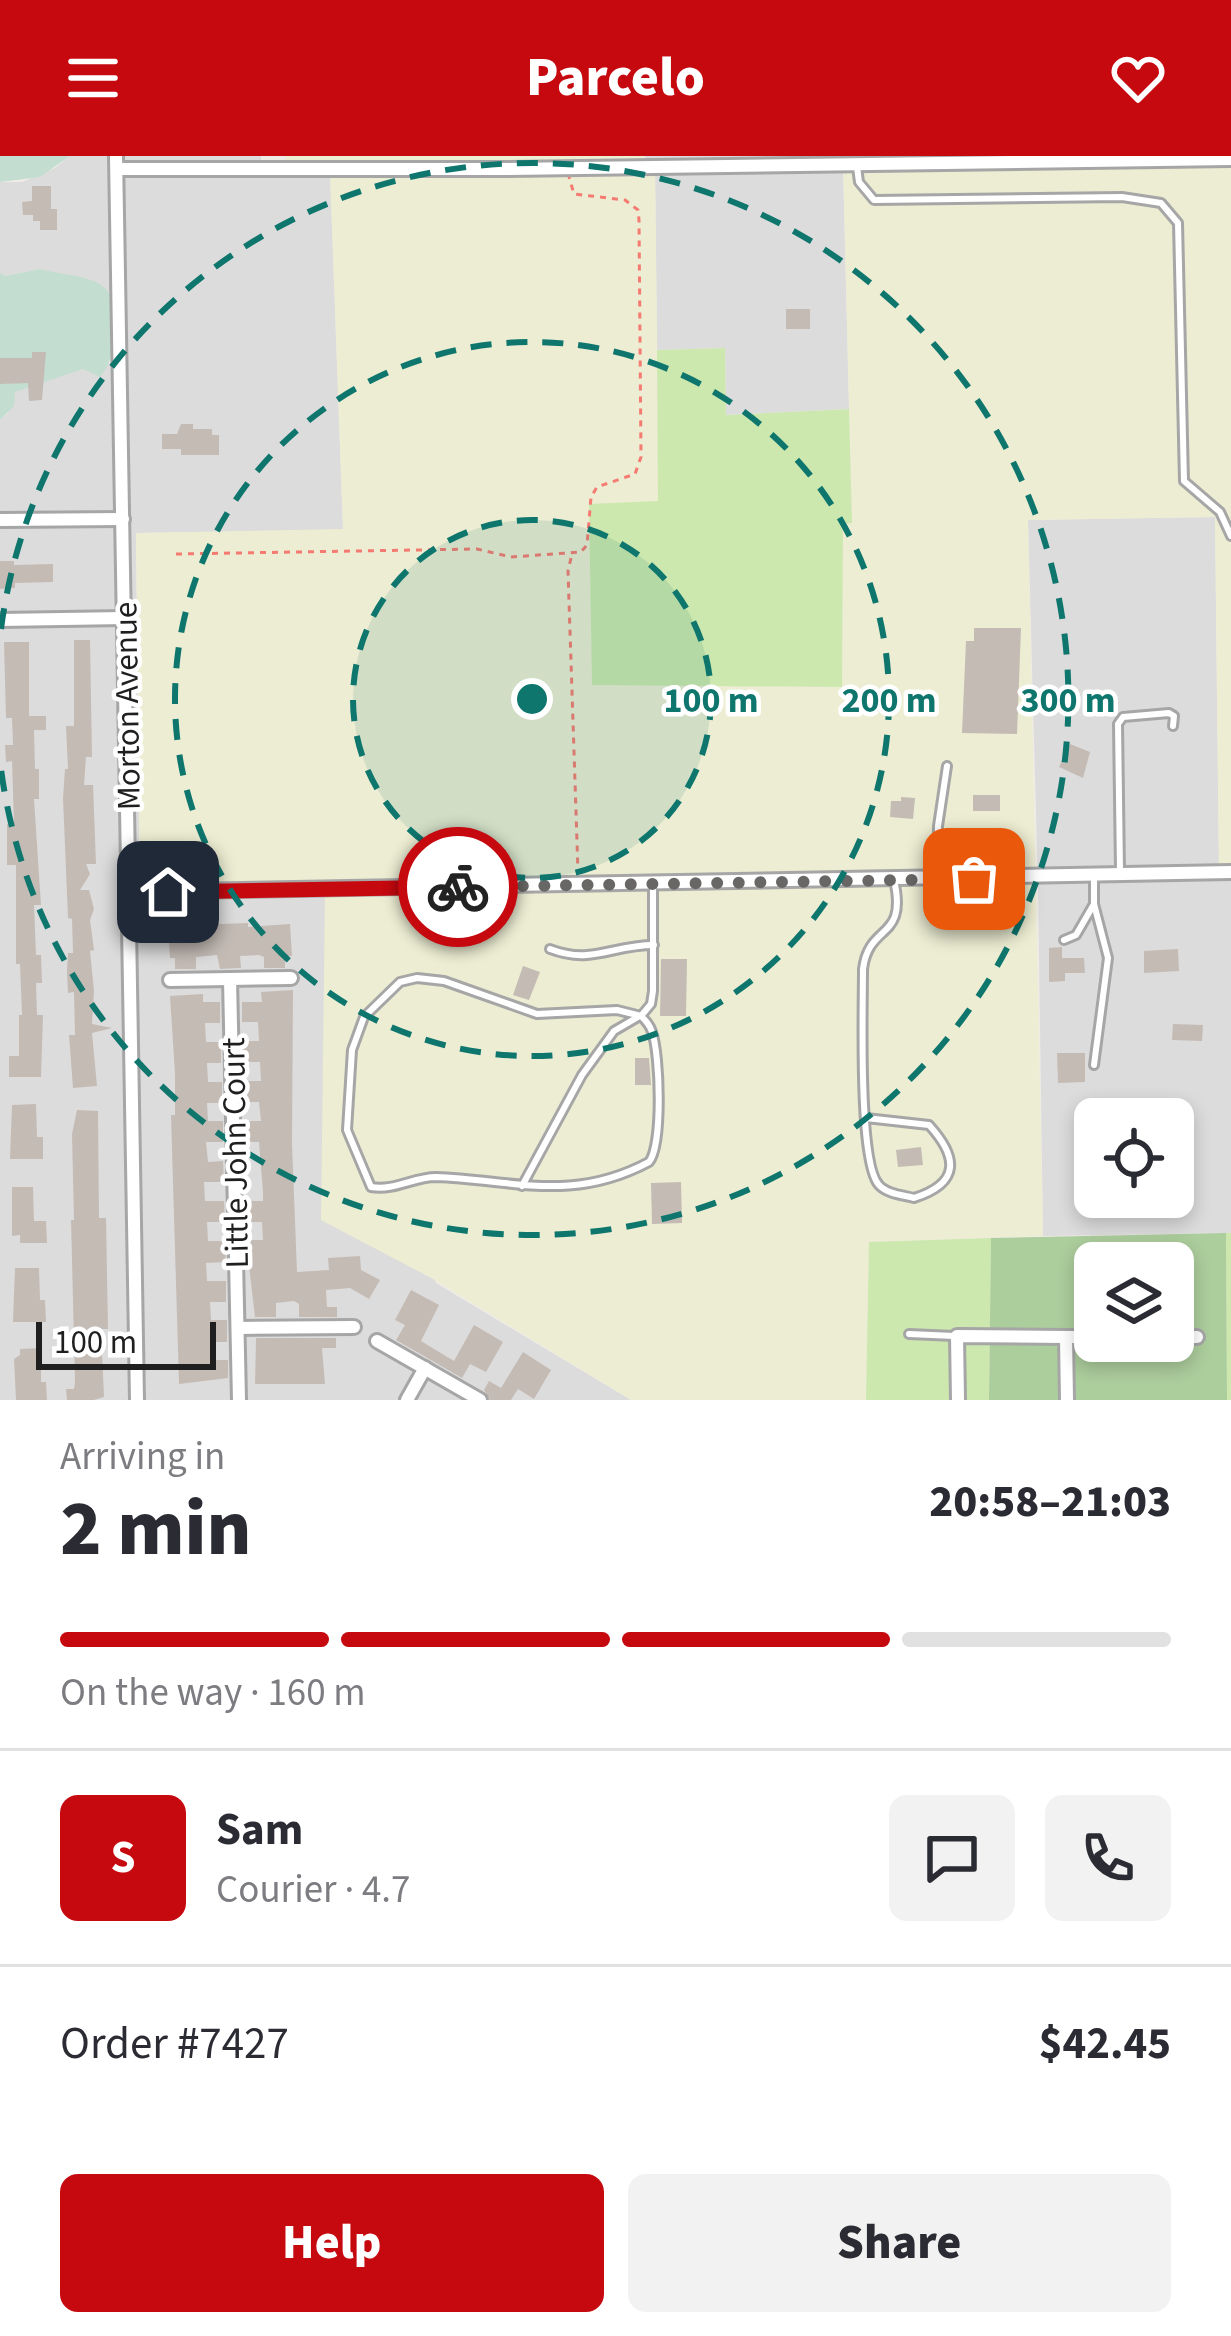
<!DOCTYPE html>
<html lang="en">
<head>
<meta charset="utf-8">
<style>
  body { margin:0; font-family:"Source Sans 3",sans-serif; background:#f2f2f3; color:#2b2b33; height:100vh; display:flex; flex-direction:column; font-size:45px; white-space:nowrap }
  * { box-sizing:border-box; margin:0 }
  p { font-size:39px; color:#7c7c81 }
  .icon { flex:none; width:66px; height:66px; fill:none; stroke:currentColor; stroke-width:2; stroke-linecap:round; stroke-linejoin:round }
  .map { position:relative; height:1244px; overflow:hidden }
  .details { display:flex; flex-direction:column; background:#fff; flex:1 }
  .details>* { flex:none }
  .controls { position:absolute; left:1074px; top:942px; display:grid; gap:24px }
  .controls a { display:grid; place-items:center; width:120px; height:120px; border-radius:18px; background:#fff; box-shadow:0 6px 18px #0003; font-size:60px }
  .scale { position:absolute; left:36px; bottom:30px; width:180px; box-sizing:border-box; padding-left:12px; border:6px solid #1f1f1f; border-top:0; font-size:33px; line-height:42px; white-space:nowrap; color:#1f1f1f; -webkit-text-stroke:9px #fff; paint-order:stroke }
  .pin { position:absolute; display:grid; place-items:center; width:102px; height:102px; color:#fff; margin:-51px; border-radius:24px; box-shadow:0 6px 18px #0006 }
  .courier { position:absolute; display:grid; place-items:center; width:120px; height:120px; margin:-60px; border:9px solid #c6080f; border-radius:50%; background:#fff; color:#222; box-shadow:0 3px 15px #0007 }
  .overview em { font-style:normal; font-weight:800 }
  .overview div { display:flex; flex-direction:column-reverse }
  .overview { display:flex; align-items:center; justify-content:space-between; height:204px; padding:0 60px }
  h1 { font-size:78px; font-weight:800; line-height:90px }
  .bar { display:grid; grid-template-columns:repeat(4,1fr); gap:18px 12px; align-content:center; height:144px; padding:0 60px }
  .bar i { height:15px; border-radius:9px; background:#e1e1e2 }
  .bar .selected { background:#c6080f }
  .bar p { grid-column:span 4 }
  .line { display:flex; align-items:center; gap:30px; padding:0 60px; border-top:3px solid #e1e1e2 }
  .line div { flex:1 }
  .round { display:grid; place-items:center; flex:none; width:126px; height:126px; border-radius:18px; background:#f2f2f3 }
  .cta { display:flex; gap:24px; margin-top:auto; padding:24px 60px }
  .cta a { flex:1; height:138px; border-radius:18px; background:#c6080f; color:#fff; font-size:48px; font-weight:800; line-height:138px; text-align:center }
  .cta a+a { background:#f2f2f3; color:#2b2b33 }
  header { display:flex; justify-content:space-between; align-items:center; height:156px; padding:0 60px; background:#c6080f; color:#fff; font-size:54px; font-weight:800 }
  .map>svg:first-child { display:block }
  .residential { fill:#dddcdc; fill-rule:evenodd }
  .farmland { fill:#ecedd2 }
  .grass { fill:#cce8ae }
  .forest { fill:#accd9c; fill-rule:evenodd }
  .wetland { fill:#c3ddd0 }
  .building { fill:#c4bbb5 }
  .lines { fill:none; stroke-linecap:round; stroke-linejoin:round }
  .service-casing { stroke:#a6a6a6; stroke-width:12 }
  .minor-casing { stroke:#a6a6a6; stroke-width:18 }
  .path { stroke:#f57a71; stroke-width:3; stroke-dasharray:6 6; stroke-linecap:butt }
  .service { stroke:#fff; stroke-width:6 }
  .minor { stroke:#fff; stroke-width:12 }
  .done { stroke:#686765; stroke-width:12; stroke-dasharray:0 21.6 }
  .route { stroke:#c6080f; stroke-width:15 }
  .ring { fill:none; stroke:#0f766e; stroke-width:6; stroke-dasharray:21 15 }
  .labels { text-anchor:middle; stroke-width:9; stroke-linejoin:round; paint-order:stroke }
  .street-label { font-size:33px; fill:#1f1f1f; stroke:#fff }
  .centre { fill:#0f766e; stroke:#fff; stroke-width:6 }
  .ring-label { font-size:36px; text-anchor:middle; font-weight:bold; fill:#0f766e; stroke:#fff; stroke-width:9; stroke-linejoin:round; paint-order:stroke }
</style>
</head>
<body>
<header><svg class="icon" aria-label="menu" viewBox="0 0 24 24"><path d="M4 6h16M4 12h16M4 18h16"/></svg>Parcelo<svg class="icon" aria-label="heart" viewBox="0 0 24 24"><path d="M12 20l-8-8c-3-5 5-10 8-4 3-6 11-1 8 4z"/></svg></header>
<div class="map">
<svg width="1231" height="1244" viewBox="0 0 1231 1244">
  <rect width="100%" height="100%" fill="#efece6"/>
  <g class="residential">
    <path d="M70 0H261V13L330 15 343 374 136 377 140 740 325 735 436 1127 631 1244H0V264L8 257 14 236 65 217 112 207 115 170 58 118 40 113 5 120 0 117V26H22L55 12Z"/>
    <path d="M645 0H896V8L843 9 849 253 726 259 725 192 657 194 655 10 645 9Z"/>
    <path d="M1215 361 1219 716H1231V1077L1043 1080 1038 730 1028 364ZM1095 963H1173V1041H1095Z"/>
  </g>
  <path class="farmland" d="M286 0H645V9H655L659 345 592 528 842 531 843 367 852 366 843 8 1231 6V716H1219L1215 361 1028 364 1043 1080 869 1086 866 1244H631L435 1124 321 1064 325 736 140 741 136 377 343 373 330 16 287 15Z"/>
  <g class="grass">
    <path d="M725 192 726 259 849 253 852 367 843 368 842 531 592 529 589 348 658 345 657 194Z"/>
    <path d="M1226 1077H1231V1244H1227Z"/>
    <path d="M991 1082 989 1244H866L869 1086Z"/>
  </g>
  <path class="forest" d="M1226 1077 1227 1244H989L991 1082ZM1095 1107H1173V1185H1095Z"/>
  <g class="wetland">
    <path d="M0 0H70L40 21 0 26Z"/>
    <path d="M40 113C83 124 123 116 114 177 111 196 113 206 100 221L83 213 15 236 14 250 0 264V117L5 120Z"/>
  </g>
  <g class="building">
    <path d="M32 30H51V53H57V74H40V65H33V59H23L22 46 32 45Z"/>
    <rect x="786" y="153" width="24" height="20"/>
    <path d="M32 196H46L42 244 29 245 28 227 0 228V202H32Z"/>
    <path d="M181 268H193V273H212V279H219V299H181V293H162V278H177Z"/>
    <path d="M0 405H14V409L53 408V426L15 427V432L0 433Z"/>
    <path d="M974 472H1021L1017 578 962 577 966 485H974Z"/>
    <path d="M74 484H90L92 601H86L84 629H93L96 708H86L90 718 80 734H89L94 753 90 764 94 794 90 795 94 835 92 868 112 872 92 877 97 930 73 932 69 879H75L74 836 68 837 67 817 68 797H73L72 763 68 762 63 642 65 613H68L66 570H74Z"/>
    <path d="M4 486H29V560H46V574H34L35 613H39V643H34L41 749H34L36 799H41L42 827H36L37 859H43L41 921H9V900H19V859H22L20 808H16V709H7V668H14L12 605 6 606 5 589H13L12 562H6Z"/>
    <path d="M1070 588 1090 596 1083 622 1059 611Z"/>
    <rect x="973" y="639" width="27" height="16"/>
    <path d="M901 641 915 642 913 663 890 661 891 645H901Z"/>
    <path d="M248 767V771L290 768 292 800H285V812H264V801L259 799 240 800 241 812 220 813 217 799 196 801V813H175V802H170L168 770Z"/>
    <path d="M1062 791V802H1084L1085 817H1065V825L1049 826V792Z"/>
    <path d="M1178 793 1179 815 1144 817V795Z"/>
    <path d="M661 803H687L686 860H660Z"/>
    <path d="M523 810 540 816 529 844 513 839Z"/>
    <path d="M293 834 292 988 297 1116 329 1114 328 1102 360 1100 361 1114 380 1124 369 1143 350 1132 326 1134 327 1151H337V1161H299V1148L294 1145 276 1147V1161H255L246 1084H263L262 1066H246L245 1045H263V1036L259 986H244V965H261L259 946H243V925H261L260 906H243V885H259L258 866H242V846H262L261 836Z"/>
    <path d="M203 838V846H220V867H205L206 886H221V907H207L208 926H222V947H207L208 965H223V986H206L208 1006 223 1005 224 1026H204L205 1045H224L225 1066H207L208 1085H225L226 1106 206 1107 207 1125H226V1146H210L211 1164H227V1186H212L213 1204H228V1222L179 1228 171 959H175V918L170 840Z"/>
    <path d="M1173 868 1203 869 1202 885 1172 884Z"/>
    <path d="M1057 897H1085V926L1058 927Z"/>
    <path d="M635 902H649L651 929H635Z"/>
    <path d="M36 948 37 981H43V1003H10L12 949Z"/>
    <path d="M77 954 98 955 99 1062H106L108 1173H101L104 1241 94 1244H67L66 1233H74L75 1225 71 1064H74L72 978Z"/>
    <path d="M921 991 923 1009 898 1011 896 994Z"/>
    <path d="M681 1026 682 1067 652 1068 651 1027Z"/>
    <path d="M12 1031H33L34 1065H46L47 1087H20V1079L12 1080Z"/>
    <path d="M15 1112H39L40 1144H45L46 1166H13Z"/>
    <path d="M411 1134 439 1149 421 1185 454 1205 474 1169 503 1186 486 1216 470 1208 462 1222 396 1184 405 1169 395 1164Z"/>
    <path d="M256 1182H336V1192H322L325 1228H255Z"/>
    <path d="M41 1192V1226H46L47 1244H16L14 1203 20 1199V1193Z"/>
    <path d="M523 1196 551 1214 534 1243 518 1233 511 1244H490L484 1234 489 1225 501 1232Z"/>
  </g>
  <g class="lines">
    <defs>
      <g id="service">
        <path d="M857 11 859 26 874 44 1122 41 1161 47 1178 67 1184 325 1220 356 1231 380"/>
        <path d="M1120 715 1118 568 1123 561 1169 557 1174 560 1173 570"/>
        <path d="M937 720 938 670 947 610"/>
        <path d="M1064 784 1076 779 1094 748"/>
        <path d="M550 793C592 809 611 789 654 789"/>
        <path d="M641 860 617 854 537 858 444 825 417 822 400 826 364 861 352 894 347 974 371 1031C395 1035 413 1021 436 1021 515 1024 572 1047 649 1006 663 989 660 898 652 876 650 869 646 865 641 860L651 848 653 835V728"/>
        <path d="M1094 909 1108 802 1094 748V720"/>
        <path d="M866 962 929 969C958 1001 961 1027 914 1042 903 1039 887 1038 879 1029 858 1007 863 851 863 813 869 766 908 785 894 724"/>
        <path d="M522 1030 582 919 614 875 638 861"/>
        <path d="M909 1178 954 1180"/>
      </g>
      <g id="minor">
        <path d="M116 0 137 1244"/>
        <path d="M117 13H504L1231 3"/>
        <path d="M0 364 123 363"/>
        <path d="M0 464 125 462"/>
        <path d="M129 736 1231 716"/>
        <path d="M170 824 230 823"/>
        <path d="M238 1172 354 1171"/>
        <path d="M1066 1181H1095"/>
        <path d="M1173 1181H1197"/>
        <path d="M377 1185 480 1244"/>
        <path d="M239 1244 230 823 291 822"/>
        <path d="M407 1244 425 1212"/>
        <path d="M958 1244 957 1180 1066 1181 1067 1244"/>
      </g>
    </defs>
    <use href="#service" class="service-casing"/>
    <use href="#minor" class="minor-casing"/>
    <g class="path">
      <path d="M176 398 477 393 511 401 581 396 587 389 591 341 597 331 635 318 641 301 639 64 638 54 625 44 574 38 569 21"/>
      <path d="M571 402 568 415 578 716"/>
    </g>
    <use href="#service" class="service"/>
    <use href="#minor" class="minor"/>
  </g>
  <g class="lines">
    <path class="done" d="M458 731 974 723"/>
    <path class="route" d="M168 736 458 731"/>
  </g>
  <circle cx="532" cy="543" r="179" fill="#0f766e" fill-opacity=".12"/>
  <g class="ring">
    <circle cx="532" cy="543" r="179"/>
    <circle cx="532" cy="543" r="357"/>
    <path d="M1 473A536 536 0 1 1 1 613"/>
  </g>
  <g class="labels">
    <g class="street-label">
      <text transform="translate(126 550) rotate(-91)" y="12">Morton Avenue</text>
      <text transform="translate(234 997) rotate(-91)" y="12">Little John Court</text>
    </g>
  </g>
  <circle cx="532" cy="543" r="18" class="centre"/>
  <g class="ring-label">
    <text x="711" y="556">100 m</text>
    <text x="889" y="556">200 m</text>
    <text x="1068" y="556">300 m</text>
  </g>
</svg>
<div class="controls">
<a><svg class="icon" aria-label="locate" viewBox="0 0 24 24"><circle cx="12" cy="12" r="6"/><path d="M12 2v4M12 18v4M2 12h4M18 12h4"/></svg></a>
<a><svg class="icon" aria-label="layers" viewBox="0 0 24 24"><path d="M12 4l9 5-9 5-9-5zM3 14l9 5 9-5"/></svg></a>
</div>
<div class="scale">100 m</div>
<div class="pin" style="left:974px;top:723px;background:#ea580c"><svg class="icon" aria-label="bag" viewBox="0 0 24 24"><path d="M5 8h14l-1 12H6zM9 8a3 3 0 0 1 6 0"/></svg></div>
<div class="pin" style="left:168px;top:736px;background:#1f2937"><svg class="icon" aria-label="home" viewBox="0 0 24 24"><path d="M3 11l9-7 9 7M6 9v11h12V9"/></svg></div>
<div class="courier" style="left:458px;top:731px"><svg class="icon" aria-label="bike" viewBox="0 0 24 24"><circle cx="6" cy="16" r="4"/><circle cx="18" cy="16" r="4"/><path d="M6 16l4-8h5l3 8M10 8l3 8H6M13 5h3"/></svg></div>
</div>
<section class="details">
<div class="overview"><div><h1>2 min</h1><p>Arriving in</p></div><em>20:58–21:03</em></div>
<div class="bar"><i class="selected"></i><i class="selected"></i><i class="selected"></i><i></i><p>On the way · 160 m</p></div>
<div class="line" style="height:216px"><b class="round" style="background:#c6080f;color:#fff">S</b><div><b>Sam</b><p>Courier · 4.7</p></div><a class="round"><svg class="icon" aria-label="chat" viewBox="0 0 24 24"><path d="M4 5h16v11H9l-5 4z"/></svg></a><a class="round"><svg class="icon" aria-label="phone" viewBox="0 0 24 24"><path d="M5 4h4l2 5-3 2q2 4 5 5l2-3 5 2v4C11 20 4 13 5 4z"/></svg></a></div>
<div class="line" style="height:156px"><div>Order #7427</div><b>$42.45</b></div>
<div class="cta"><a>Help</a><a>Share</a></div>
</section>
</body>
</html>
